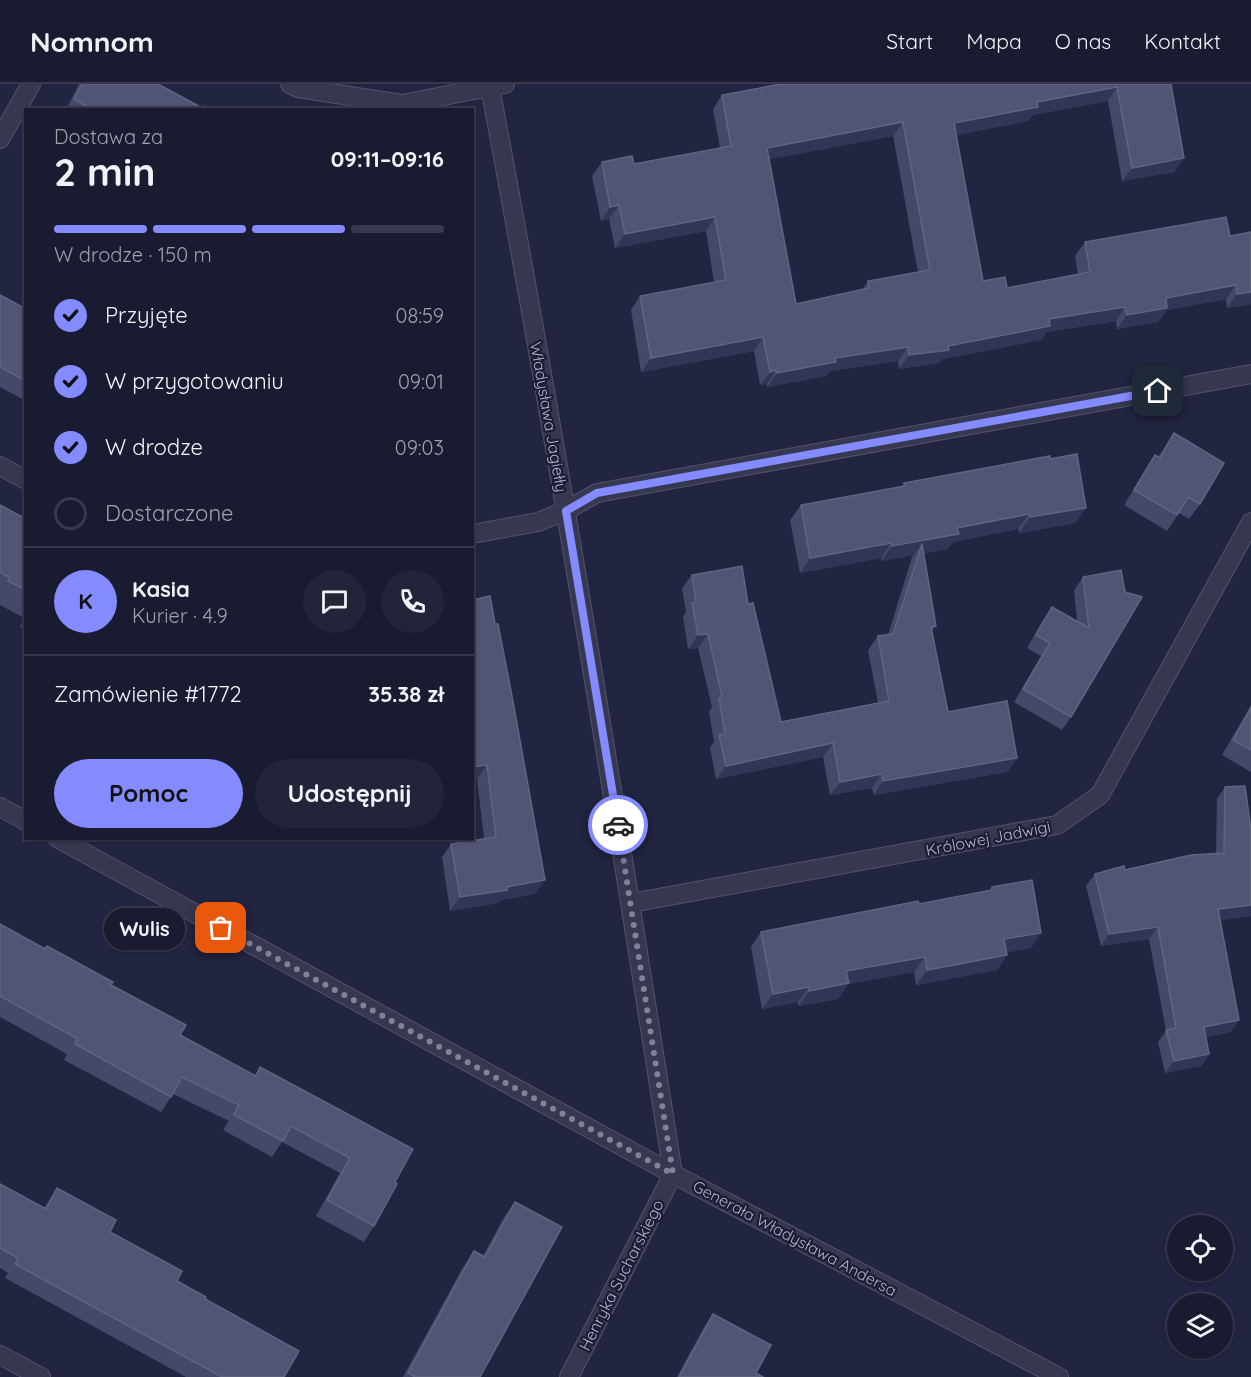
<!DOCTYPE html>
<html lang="pl">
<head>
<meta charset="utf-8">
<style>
  body { margin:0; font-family:Quicksand,sans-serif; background:#222539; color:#f1f3f6; height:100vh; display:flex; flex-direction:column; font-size:22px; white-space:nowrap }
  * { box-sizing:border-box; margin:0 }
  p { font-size:20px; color:#9fa1ab }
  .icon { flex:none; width:33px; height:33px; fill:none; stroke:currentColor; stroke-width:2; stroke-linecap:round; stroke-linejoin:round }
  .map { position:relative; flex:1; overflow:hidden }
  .side { position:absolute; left:24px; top:24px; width:450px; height:732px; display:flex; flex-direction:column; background:#191c31; border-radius:0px; box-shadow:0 2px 4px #0004,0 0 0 2px #373a4d }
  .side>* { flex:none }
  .controls { position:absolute; left:1167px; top:1131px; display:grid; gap:12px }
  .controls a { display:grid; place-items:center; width:66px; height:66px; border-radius:50%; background:#191c31; box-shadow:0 2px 4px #0004,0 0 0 2px #373a4d; font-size:30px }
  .pin { position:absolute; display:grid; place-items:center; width:51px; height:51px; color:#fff; margin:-26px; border-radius:12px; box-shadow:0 3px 9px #0006 }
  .courier { position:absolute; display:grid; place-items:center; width:60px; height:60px; margin:-30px; border:4px solid #838bff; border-radius:50%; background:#fff; color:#222; box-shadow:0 2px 8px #0007 }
  .bubble { position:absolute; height:42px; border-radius:21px; background:#191c31; box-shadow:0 2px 4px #0004,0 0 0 2px #373a4d; font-size:20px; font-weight:700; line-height:42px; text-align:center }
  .summary em { font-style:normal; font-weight:700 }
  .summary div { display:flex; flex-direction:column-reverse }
  .summary { display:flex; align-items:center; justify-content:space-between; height:102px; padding:0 30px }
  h1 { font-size:39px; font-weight:700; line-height:45px }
  .bar { display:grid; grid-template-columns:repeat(4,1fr); gap:9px 6px; align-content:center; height:72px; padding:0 30px }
  .bar i { height:8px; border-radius:4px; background:#373a4d }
  .bar .selected { background:#838bff }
  .bar p { grid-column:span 4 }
  .line { display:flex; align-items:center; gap:15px; padding:0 30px; border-top:2px solid #373a4d }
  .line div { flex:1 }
  .round { display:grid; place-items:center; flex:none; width:63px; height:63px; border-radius:32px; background:#222539 }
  ol { padding:0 30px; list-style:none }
  li { display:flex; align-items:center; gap:18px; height:66px }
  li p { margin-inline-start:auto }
  li .icon { padding:6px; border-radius:50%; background:#838bff; color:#111; stroke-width:4 }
  li:last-child { color:#9fa1ab }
  li i { width:33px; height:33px; border:3px solid #373a4d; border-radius:50% }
  .primary-button { display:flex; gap:12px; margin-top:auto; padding:12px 30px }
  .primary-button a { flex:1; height:69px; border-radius:36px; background:#838bff; color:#111; font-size:24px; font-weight:700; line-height:69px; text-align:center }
  .primary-button a+a { background:#222539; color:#f1f3f6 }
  header { display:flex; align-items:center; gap:36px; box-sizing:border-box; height:84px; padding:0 30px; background:#191c31; border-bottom:2px solid #373a4d }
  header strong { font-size:28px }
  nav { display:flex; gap:33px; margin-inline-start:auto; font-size:21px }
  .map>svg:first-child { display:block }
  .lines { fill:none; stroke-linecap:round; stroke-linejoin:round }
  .minor-casing { stroke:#51536b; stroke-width:20 }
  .minor { stroke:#363850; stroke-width:18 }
  .wall { fill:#454968; fill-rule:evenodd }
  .shaded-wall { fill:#323654 }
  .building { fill:#515573; stroke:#606481; stroke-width:1.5; fill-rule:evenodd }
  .done { stroke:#7f829b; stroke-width:6; stroke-dasharray:0 10.8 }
  .route { stroke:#838bff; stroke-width:8 }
  .labels { text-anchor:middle; stroke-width:4.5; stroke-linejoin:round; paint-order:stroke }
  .street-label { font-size:16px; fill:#b2b4cb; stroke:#1b1d35 }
</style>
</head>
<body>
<header>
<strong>Nomnom</strong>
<nav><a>Start</a><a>Mapa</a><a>O nas</a><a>Kontakt</a></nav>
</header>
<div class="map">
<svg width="1251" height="1293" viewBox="0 0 1251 1293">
  <rect width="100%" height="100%" fill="#212541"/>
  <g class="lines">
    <defs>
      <g id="minor">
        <path d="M290 0 298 4 402 20 505 0"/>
        <path d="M490 3C558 364 616 727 673 1090"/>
        <path d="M0 55 31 0"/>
        <path d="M0 382 26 396"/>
        <path d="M472 450 538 438 565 427 597 409 1251 290"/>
        <path d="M0 723 26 737"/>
        <path d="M57 754 673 1090 1059 1293"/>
        <path d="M631 819 1057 741 1100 711 1251 438"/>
        <path d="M0 1271 41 1293"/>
        <path d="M569 1293 673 1090"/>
      </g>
    </defs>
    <use href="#minor" class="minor-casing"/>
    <use href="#minor" class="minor"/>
  </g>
  <g class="wall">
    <path d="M79 0H158L203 25 212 26H66Z"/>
    <path d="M1171 0 1184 74 1174 88 1122 97 1108 17 1033 31 1028 37 956 51 983 197 1007 204 1078 190 1075 172 1085 158 1230 152 1251 148V220L1227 224 1226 215 1167 226 1158 238 1117 245 1116 237 1047 248 1041 256 943 275 939 279 899 285 898 277 830 287 826 292 767 303V300L760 301 754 267 641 288 631 226 640 212 714 198 706 147 615 164 609 135 601 137 592 92 602 78 634 80 720 64 713 25 722 11ZM893 52 918 188 868 197 862 206 796 220 769 75Z"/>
    <path d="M0 211 26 225V317L0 303Z"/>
    <path d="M1174 349 1200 420 1189 435 1179 429 1167 447 1124 421 1145 387 1155 371 1158 373Z"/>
    <path d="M1050 375 1086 424 1075 439 1019 449 1018 445 953 458 948 465 924 469 936 542 932 547 948 628 1017 674 1007 688 874 711 872 704 830 711 823 673 716 695 710 664 714 658 709 628 712 623 698 564 688 565 683 533 686 528 682 504 692 491 748 520 781 638 878 619 868 566 878 552 888 551 912 473 914 471 881 477V474L800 489 790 436 801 421 902 402 904 399Z"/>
    <path d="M0 421 26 435V546L20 543 24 534 0 521Z"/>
    <path d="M1121 486 1071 633 1062 646 1014 618 1041 572 1027 564 1043 536 1052 523 1077 537 1074 506 1083 493Z"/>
    <path d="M472 516 535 810 500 816 498 819 450 827 442 773 451 760 484 754 477 695H472Z"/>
    <path d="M1251 621V688L1222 671Z"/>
    <path d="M1225 703 1251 832 1220 836 1239 936 1230 948 1206 953 1209 970 1201 982 1165 989 1158 958 1166 947 1149 855 1101 862 1086 802 1095 790 1125 786 1216 769 1217 715Z"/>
    <path d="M992 803 1031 864 1007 868V871L997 886 916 901 914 888 848 900 838 915 798 922V918L762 925 751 863 761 848 989 807Z"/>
    <path d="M0 840 111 901 180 951 255 991 260 983 395 1098 374 1142 364 1158 316 1132 340 1089 282 1058 272 1073 223 1046 229 1037 173 1010 161 1028 64 976 67 970 0 933Z"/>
    <path d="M0 1100 44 1124 57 1104 110 1148 177 1197 205 1215 284 1293H186L5 1194 8 1189 0 1184Z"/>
    <path d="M515 1118 480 1293H403L462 1185 474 1167 483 1172 503 1135Z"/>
    <path d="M713 1230 756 1289 763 1293H677L703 1245Z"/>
  </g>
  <g class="shaded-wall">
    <path d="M1117 3 1108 17 1033 31 1028 37 945 53 954 39 1037 18Z"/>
    <path d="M903 38 893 52 757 78 767 64Z"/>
    <path d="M1184 74 1174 88 1122 97 1132 84Z"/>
    <path d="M619 121 609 135 601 137 610 123Z"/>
    <path d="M715 133 706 147 615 164 625 150Z"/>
    <path d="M1236 201 1226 215 1167 226 1158 238 1117 245 1127 231 1166 214Z"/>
    <path d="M1251 208V220L1227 224 1237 210Z"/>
    <path d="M1125 223 1116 237 1047 248 1041 256 943 275 939 279 899 285 909 271 1049 235Z"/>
    <path d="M763 253 754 267 641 288 651 274Z"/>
    <path d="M908 263 898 277 830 287 826 292 767 303 777 289 835 274Z"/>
    <path d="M776 286 767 300 760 301 770 288Z"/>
    <path d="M1086 424 1075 439 1019 449 1030 433Z"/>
    <path d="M1029 430 1018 445 953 458 948 465 919 470 922 460 914 471 881 477 892 462 957 444Z"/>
    <path d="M891 459 881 474 800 489 810 474Z"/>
    <path d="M708 550 698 564 688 565 698 551Z"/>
    <path d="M833 659 823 673 716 695 726 682Z"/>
    <path d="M1017 674 1007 688 874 711 883 697Z"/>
    <path d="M487 681 477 695H472V683Z"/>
    <path d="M882 690 872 704 830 711 840 698Z"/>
    <path d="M545 796 535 810 500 816 498 819 450 827 460 813 507 803Z"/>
    <path d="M1251 821V832L1210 838 1218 825Z"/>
    <path d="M1158 843 1149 855 1101 862 1109 850Z"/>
    <path d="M1041 849 1031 864 993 871 1004 855Z"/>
    <path d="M1007 871 997 886 916 901 927 886Z"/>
    <path d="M925 873 914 888 848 900 838 915 798 922 809 907 846 887Z"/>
    <path d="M809 903 798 918 762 925 773 910Z"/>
    <path d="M1239 936 1230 948 1196 955 1204 943Z"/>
    <path d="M1209 970 1201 982 1165 989 1174 977Z"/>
  </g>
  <g class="building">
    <path d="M82 0H158L204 25 205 22 212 26H93L74 15Z"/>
    <path d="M781 0H1171L1184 74 1132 84 1117 3 1037 18 1038 23 954 39 983 197 1005 193 1007 204 1090 188 1085 158 1226 133 1230 152 1251 148V208L1237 210 1236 201 1166 214 1167 224 1127 231 1125 223 1049 235 1050 242 948 262 949 266 909 271 908 263 835 274 836 278 777 289 776 286 770 288 763 253 651 274 640 212 726 196 715 133 625 150 619 121 610 123 602 78 632 72 634 80 731 62 722 11ZM903 38 930 186 868 197 869 204 796 220 767 64Z"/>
    <path d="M0 211 26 225V297L0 283Z"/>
    <path d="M1174 349 1224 379 1200 420 1188 413 1177 431 1134 406 1155 371 1160 374Z"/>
    <path d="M472 354 474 366H472Z"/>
    <path d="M1077 370 1086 424 1030 433 1029 430 957 444 959 450 892 462 891 459 810 474 801 421 905 402 904 399 1050 372V375Z"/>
    <path d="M0 421 26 435V506L8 497 10 494 0 488Z"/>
    <path d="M922 460 936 542 931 543 948 628 1007 617 1017 674 883 697 882 690 840 698 833 659 726 682 719 651 725 650 719 614 722 613 708 550 698 551 692 519 696 518 692 491 742 482 748 520 753 519 781 638 889 617 878 552 893 550Z"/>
    <path d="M1121 486 1125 508 1142 513 1071 633 1023 605 1050 559 1036 551 1052 523 1089 544 1083 493Z"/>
    <path d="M490 512 495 540H498L512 612 545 796 507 803V806L460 813 451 760 496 753 487 681 472 683V516Z"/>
    <path d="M1251 624V666L1233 656Z"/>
    <path d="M1245 702 1251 746V821L1218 825 1239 936 1204 943 1209 970 1174 977 1166 946 1176 944 1158 843 1109 850 1095 790 1124 782 1125 786 1191 771 1224 769 1225 703Z"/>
    <path d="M1032 796 1041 849 1004 855 1007 871 927 886 925 873 846 887 849 899 809 907V903L773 910 761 848 918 817 919 820 992 806V803Z"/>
    <path d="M0 840 45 865 47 862 113 898 111 901 186 941 180 951 256 992 260 983 413 1065 395 1098 397 1100 374 1142 327 1116 350 1074 291 1042 283 1057 234 1031 239 1021 182 993 171 1013 75 960 78 955 0 912Z"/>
    <path d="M0 1100 46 1125 57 1104 116 1136 110 1148 182 1187 177 1197 206 1213 205 1215 299 1267 284 1293H222L15 1180 18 1174 0 1164Z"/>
    <path d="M515 1118 562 1143 480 1293H413L414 1292 408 1289 474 1167 485 1173Z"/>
    <path d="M713 1230 771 1261 756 1289 763 1293H679Z"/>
  </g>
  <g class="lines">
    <path class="done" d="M221 844 673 1090 618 741"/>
    <path class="route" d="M618 741 566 427 597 409 1158 307"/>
  </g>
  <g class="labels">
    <g class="street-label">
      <text transform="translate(549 333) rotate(80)" y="6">Władysława Jagiełły</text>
      <text transform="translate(988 754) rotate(-11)" y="6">Królowej Jadwigi</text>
      <text transform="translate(795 1154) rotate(28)" y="6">Generała Władysława Andersa</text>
      <text transform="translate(621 1191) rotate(-63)" y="6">Henryka Sucharskiego</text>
    </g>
  </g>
</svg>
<div class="controls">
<a><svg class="icon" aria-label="locate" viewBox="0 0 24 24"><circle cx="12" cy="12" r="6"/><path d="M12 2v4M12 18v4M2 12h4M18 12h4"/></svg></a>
<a><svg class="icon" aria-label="layers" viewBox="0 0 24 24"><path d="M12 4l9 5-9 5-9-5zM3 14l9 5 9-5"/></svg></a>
</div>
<div class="pin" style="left:221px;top:844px;background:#ea580c"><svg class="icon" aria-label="bag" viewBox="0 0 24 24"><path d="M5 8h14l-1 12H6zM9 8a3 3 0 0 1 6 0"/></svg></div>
<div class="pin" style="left:1158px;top:307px;background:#1f2937"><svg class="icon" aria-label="home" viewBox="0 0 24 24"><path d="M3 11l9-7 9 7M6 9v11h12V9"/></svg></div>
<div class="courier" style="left:618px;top:741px"><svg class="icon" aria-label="car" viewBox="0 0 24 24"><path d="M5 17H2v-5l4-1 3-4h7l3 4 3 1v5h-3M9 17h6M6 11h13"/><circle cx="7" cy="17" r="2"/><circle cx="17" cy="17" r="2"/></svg></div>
<div class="bubble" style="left:104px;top:824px;width:81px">Wulis</div>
<section class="side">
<div class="summary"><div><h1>2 min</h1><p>Dostawa za</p></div><em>09:11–09:16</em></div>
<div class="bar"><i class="selected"></i><i class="selected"></i><i class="selected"></i><i></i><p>W drodze · 150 m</p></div>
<ol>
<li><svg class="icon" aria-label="check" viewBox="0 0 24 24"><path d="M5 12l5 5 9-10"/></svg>Przyjęte<p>08:59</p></li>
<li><svg class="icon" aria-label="check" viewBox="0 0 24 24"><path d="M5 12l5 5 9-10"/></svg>W przygotowaniu<p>09:01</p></li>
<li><svg class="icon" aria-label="check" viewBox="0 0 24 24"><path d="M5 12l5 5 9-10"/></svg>W drodze<p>09:03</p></li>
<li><i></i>Dostarczone</li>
</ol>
<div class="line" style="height:108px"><b class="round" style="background:#838bff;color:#111">K</b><div><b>Kasia</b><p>Kurier · 4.9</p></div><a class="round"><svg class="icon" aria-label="chat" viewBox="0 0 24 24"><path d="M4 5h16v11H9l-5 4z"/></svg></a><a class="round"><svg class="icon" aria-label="phone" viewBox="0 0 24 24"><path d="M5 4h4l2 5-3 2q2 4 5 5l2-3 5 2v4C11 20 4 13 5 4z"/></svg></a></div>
<div class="line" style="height:78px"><div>Zamówienie #1772</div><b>35.38 zł</b></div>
<div class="primary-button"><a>Pomoc</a><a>Udostępnij</a></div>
</section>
</div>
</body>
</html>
